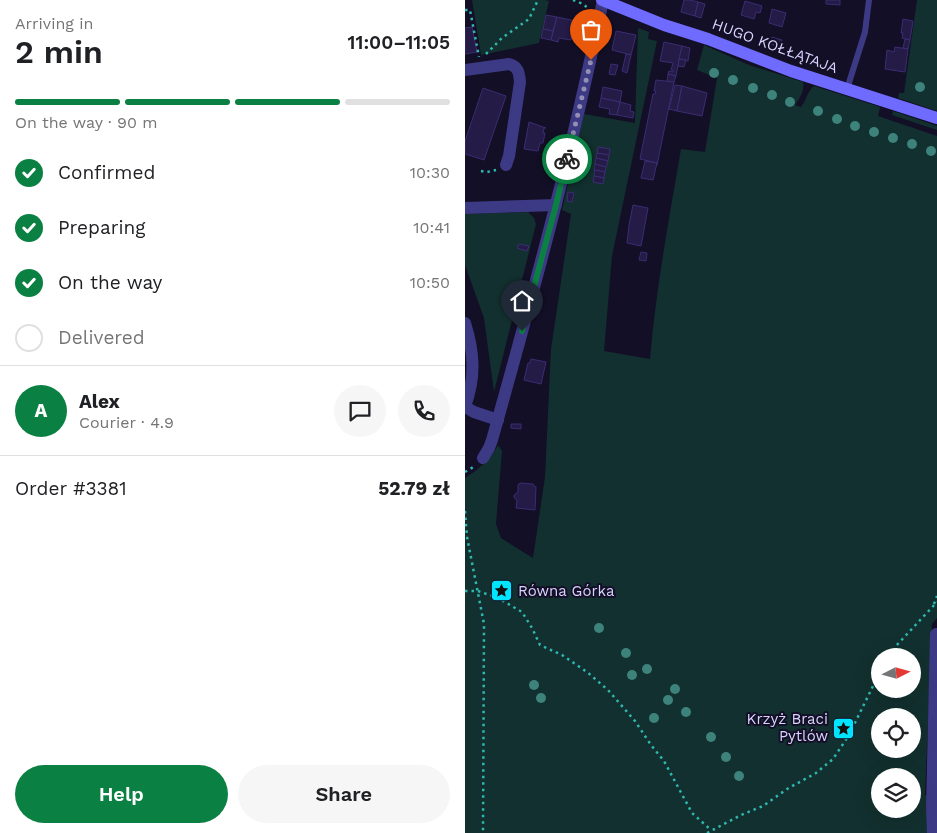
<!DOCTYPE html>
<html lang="en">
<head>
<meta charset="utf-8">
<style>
  body { margin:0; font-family:"Work Sans",sans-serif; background:#f6f6f6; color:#202124; height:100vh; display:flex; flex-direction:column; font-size:19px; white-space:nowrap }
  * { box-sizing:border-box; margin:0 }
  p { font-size:16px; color:#757577 }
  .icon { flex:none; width:28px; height:28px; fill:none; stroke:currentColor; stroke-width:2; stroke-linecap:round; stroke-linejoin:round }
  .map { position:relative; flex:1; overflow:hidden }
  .drawer { display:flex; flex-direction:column; background:#fff; width:465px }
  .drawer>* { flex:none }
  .needle { width:32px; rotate:84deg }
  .controls { position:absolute; left:406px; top:648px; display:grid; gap:10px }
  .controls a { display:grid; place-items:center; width:50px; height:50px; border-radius:50%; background:#fff; box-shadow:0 5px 20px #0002; font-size:25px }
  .pin { position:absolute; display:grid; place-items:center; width:42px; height:42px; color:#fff; margin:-51px -21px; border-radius:50% 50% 50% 0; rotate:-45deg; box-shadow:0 0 5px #0007 }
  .pin .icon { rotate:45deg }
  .courier { position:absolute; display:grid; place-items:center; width:50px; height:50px; margin:-25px; border:4px solid #0b8043; border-radius:50%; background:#fff; color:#222; box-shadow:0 1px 6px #0007 }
  .summary em { font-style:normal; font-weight:600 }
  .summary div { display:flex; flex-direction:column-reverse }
  .summary { display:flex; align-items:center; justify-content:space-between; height:85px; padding:0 15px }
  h1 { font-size:32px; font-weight:600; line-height:38px }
  .bar { display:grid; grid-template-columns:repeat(4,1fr); gap:8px 5px; align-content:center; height:60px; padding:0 15px }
  .bar i { height:6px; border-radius:4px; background:#e0e0e0 }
  .bar .current { background:#0b8043 }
  .bar p { grid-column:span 4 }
  .line { display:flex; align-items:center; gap:12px; padding:0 15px; border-top:1px solid #e0e0e0 }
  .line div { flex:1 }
  .round { display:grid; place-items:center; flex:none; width:52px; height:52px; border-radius:26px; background:#f6f6f6 }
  ol { padding:0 15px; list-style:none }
  li { display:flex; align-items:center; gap:15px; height:55px }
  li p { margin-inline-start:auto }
  li .icon { padding:5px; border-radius:50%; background:#0b8043; color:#fff; stroke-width:4 }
  li:last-child { color:#757577 }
  li i { width:28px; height:28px; border:2px solid #e0e0e0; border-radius:50% }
  .cta { display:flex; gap:10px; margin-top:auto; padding:10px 15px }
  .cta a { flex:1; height:58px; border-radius:30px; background:#0b8043; color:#fff; font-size:20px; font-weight:600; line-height:58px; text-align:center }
  .cta a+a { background:#f6f6f6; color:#202124 }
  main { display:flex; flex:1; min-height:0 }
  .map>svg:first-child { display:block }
  .green { fill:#12302f; fill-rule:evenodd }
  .building { fill:#241b47; stroke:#3b2d73 }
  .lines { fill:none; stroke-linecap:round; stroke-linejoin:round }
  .path { stroke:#2fb8b0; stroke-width:2.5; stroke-dasharray:2.5 4; stroke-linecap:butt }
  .lane { stroke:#3d3a85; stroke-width:6 }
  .street { stroke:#3d3a85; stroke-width:12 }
  .secondary { stroke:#6f6bff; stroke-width:12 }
  .tree { fill:#3d827b }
  .done { stroke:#948fb3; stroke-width:5; stroke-dasharray:0 9 }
  .route { stroke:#0b8043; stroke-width:6 }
  .labels { text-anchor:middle; stroke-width:4; stroke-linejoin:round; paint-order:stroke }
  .street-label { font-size:15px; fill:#d9d4ff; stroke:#130f26 }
  .poi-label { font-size:15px; fill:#d9d4ff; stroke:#130f26; text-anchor:start }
</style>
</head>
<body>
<main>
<section class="drawer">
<div class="summary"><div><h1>2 min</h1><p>Arriving in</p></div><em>11:00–11:05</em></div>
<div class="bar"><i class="current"></i><i class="current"></i><i class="current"></i><i></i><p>On the way · 90 m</p></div>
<ol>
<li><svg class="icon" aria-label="check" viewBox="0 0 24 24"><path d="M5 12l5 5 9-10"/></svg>Confirmed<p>10:30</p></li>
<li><svg class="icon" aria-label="check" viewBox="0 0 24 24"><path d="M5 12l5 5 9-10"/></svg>Preparing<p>10:41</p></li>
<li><svg class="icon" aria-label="check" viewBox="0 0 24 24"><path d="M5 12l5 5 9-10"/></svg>On the way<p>10:50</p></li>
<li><i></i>Delivered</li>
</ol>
<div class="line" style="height:90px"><b class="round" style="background:#0b8043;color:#fff">A</b><div><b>Alex</b><p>Courier · 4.9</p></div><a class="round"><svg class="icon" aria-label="chat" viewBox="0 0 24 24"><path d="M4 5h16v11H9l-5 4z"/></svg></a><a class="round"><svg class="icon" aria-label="phone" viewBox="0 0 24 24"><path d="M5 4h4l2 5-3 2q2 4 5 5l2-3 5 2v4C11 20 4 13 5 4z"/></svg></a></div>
<div class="line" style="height:65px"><div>Order #3381</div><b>52.79 zł</b></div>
<div class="cta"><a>Help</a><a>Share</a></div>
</section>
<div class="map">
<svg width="472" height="833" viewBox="0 0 472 833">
  <rect width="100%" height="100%" fill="#130f26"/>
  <g class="green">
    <path d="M7 0H80L84 1 74 43 16 55Z"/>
    <path d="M452 0H472V111L433 98 434 93H439Z"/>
    <path d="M173 28 184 32 183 39 192 41 147 256 139 351 185 359C191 288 204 219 216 149L240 152 252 78 232 70 239 45 284 65 338 82C340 91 334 99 330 105L336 107C341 101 343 90 349 86L415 107 413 116 472 136V618L467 624 460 795H472V833H0V478C14 469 25 460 33 445L37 451 31 524 36 538 68 558 80 477 86 349 106 214 97 210 119 114 170 123ZM415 656H448V689H415ZM415 716H448V749H415ZM415 776H448V809H415Z"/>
    <path d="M428 111 472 126V130L427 115Z"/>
    <path d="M63 212 69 218 71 224 29 392 19 318 0 265V214Z"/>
  </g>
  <g class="building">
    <path d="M219 0H225L233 2 230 16 216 12Z"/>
    <path d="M361 0H375V5L361 4Z"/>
    <path d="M280 1 297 6 295 13 291 12 289 19 276 15Z"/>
    <path d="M233 2 240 4 236 18 230 16Z"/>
    <path d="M307 9 321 13 317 27 304 23Z"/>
    <path d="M81 15 92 17 88 31 78 29Z"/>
    <path d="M92 17 111 21 106 40 94 38 93 42 86 40Z"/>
    <path d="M438 19 448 21 445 40 437 38 438 33H436Z"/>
    <path d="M7 27 12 52 0 54V28Z"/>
    <path d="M78 29 88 31 86 40 76 38Z"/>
    <path d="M151 31 171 35 166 55 147 50Z"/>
    <path d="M307 37 317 40 315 47 305 44Z"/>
    <path d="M440 39 445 40 443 49 438 48Z"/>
    <path d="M199 42 217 46 211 76 203 74 204 71 208 72V70H206L208 63 195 61Z"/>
    <path d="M217 46 225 48 223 61 214 59Z"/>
    <path d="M430 47 443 49 440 72 420 69 422 50 429 52Z"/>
    <path d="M161 54 166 55 162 73 157 71Z"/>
    <path d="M214 59 221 60 219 67 213 66Z"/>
    <path d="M146 64 153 65 150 75 144 74Z"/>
    <path d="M203 74 211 76 209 82H202Z"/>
    <path d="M191 80 209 82 192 165V163L175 159 188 94H190L191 91H189Z"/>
    <path d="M210 85 217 86 212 111 204 109Z"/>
    <path d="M217 86 242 93 237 116 212 111Z"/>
    <path d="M138 87 157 91 155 102 136 98Z"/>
    <path d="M18 88 41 96 19 160 0 154V141Z"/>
    <path d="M136 98 155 102 152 115 144 114 145 109 134 107Z"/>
    <path d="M155 102 166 105 165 111 169 112 168 118 152 115Z"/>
    <path d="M64 122 81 128H79L78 133H80L78 143H75L73 151 59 149Z"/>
    <path d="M133 147 145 149 144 155 132 153Z"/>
    <path d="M132 153 144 155 143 161 131 158Z"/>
    <path d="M131 158 143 161 141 167 130 164Z"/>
    <path d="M180 161 192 163 188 180 176 178Z"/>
    <path d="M130 164 141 167 140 172 129 170Z"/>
    <path d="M130 170 140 172 139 178 129 176Z"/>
    <path d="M129 176 139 178 138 184 128 182Z"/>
    <path d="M103 192 109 193 107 202 102 201Z"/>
    <path d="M168 205 183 208 176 246 162 243 164 225Z"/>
    <path d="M54 244 64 246 62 251 52 248Z"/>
    <path d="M176 252 182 253 181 261 174 260Z"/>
    <path d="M66 359 81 362 76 384 59 380 63 363H65Z"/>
    <path d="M46 424H56V429L46 428Z"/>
    <path d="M55 483 68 484 69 486 71 487 70 510 51 508 52 501 49 497V495L53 492V485Z"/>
  </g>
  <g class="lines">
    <g class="path">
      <path d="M108 0 118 4 124 9"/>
      <path d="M0 10H5L14 57"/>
      <path d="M21 54 37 38 64 19 73 0"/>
      <path d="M16 171 22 172 31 170"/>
      <path d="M0 472 10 466"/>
      <path d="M0 511 2 537 19 624 18 833"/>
      <path d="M0 591H13L33 598 57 612 67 628 75 645 97 655 122 672 143 690 170 721 186 745 199 761 227 813 246 830"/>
      <path d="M469 604 472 596"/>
      <path d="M425 656 431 646 472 602"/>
      <path d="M242 833 276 815 298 806 322 789 351 773 368 759 384 735 408 686 415 673"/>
    </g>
    <path class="lane" d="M382 89 400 32 404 0"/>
    <g class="street">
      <path d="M0 70 44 64C54 67 54 73 55 82L44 156 41 165"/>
      <path d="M0 208 91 205"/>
      <path d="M0 323C9 352 11 377 0 406"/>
      <path d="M0 407 9 412 33 420"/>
      <path d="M18 458 24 448 27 440C68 294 108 148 138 0"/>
      <path d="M468 833 467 807 471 634"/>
    </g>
    <path class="secondary" d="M137 0 199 25 243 39 326 71 472 118"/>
  </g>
  <g class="tree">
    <circle cx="249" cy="73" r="5"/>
    <circle cx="268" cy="80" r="5"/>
    <circle cx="455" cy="87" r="5"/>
    <circle cx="288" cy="88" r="5"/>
    <circle cx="307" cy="95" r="5"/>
    <circle cx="325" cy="102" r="5"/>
    <circle cx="353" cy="111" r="5"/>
    <circle cx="372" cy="119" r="5"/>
    <circle cx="390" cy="126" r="5"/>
    <circle cx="409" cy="132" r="5"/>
    <circle cx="428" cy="138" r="5"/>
    <circle cx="447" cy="144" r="5"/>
    <circle cx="466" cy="151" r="5"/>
    <circle cx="112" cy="589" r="5"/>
    <circle cx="134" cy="628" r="5"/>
    <circle cx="161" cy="653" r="5"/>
    <circle cx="182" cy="669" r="5"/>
    <circle cx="167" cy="675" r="5"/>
    <circle cx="69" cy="685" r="5"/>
    <circle cx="210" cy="689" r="5"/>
    <circle cx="76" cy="698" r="5"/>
    <circle cx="203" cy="700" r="5"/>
    <circle cx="221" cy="712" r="5"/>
    <circle cx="189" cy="718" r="5"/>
    <circle cx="246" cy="737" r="5"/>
    <circle cx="261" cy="757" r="5"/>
    <circle cx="274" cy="776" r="5"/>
  </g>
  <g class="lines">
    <path class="done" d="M102 159 126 60"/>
    <path class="route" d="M57 331 91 205 102 159"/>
  </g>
  <defs>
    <symbol id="sight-square" viewBox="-11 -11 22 22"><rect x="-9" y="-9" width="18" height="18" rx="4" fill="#00e5ff" stroke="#130f26"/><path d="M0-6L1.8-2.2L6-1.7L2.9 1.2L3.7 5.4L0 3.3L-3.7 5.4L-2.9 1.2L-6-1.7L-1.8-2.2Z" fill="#111"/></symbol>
  </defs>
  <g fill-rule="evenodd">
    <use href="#sight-square" x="24" y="578" width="25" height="25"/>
    <use href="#sight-square" x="366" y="716" width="25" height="25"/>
  </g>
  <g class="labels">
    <g class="street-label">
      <text transform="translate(310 46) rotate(20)" y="5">HUGO KOŁŁĄTAJA</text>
    </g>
    <g class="poi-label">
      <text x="53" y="596">Równa Górka</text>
      <text x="363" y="724" text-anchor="end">Krzyż Braci<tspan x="363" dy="17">Pytlów</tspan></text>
    </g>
  </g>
</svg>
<div class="controls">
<a><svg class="needle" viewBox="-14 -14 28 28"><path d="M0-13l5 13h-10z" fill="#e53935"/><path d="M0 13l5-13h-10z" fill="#757577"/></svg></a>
<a><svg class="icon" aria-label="locate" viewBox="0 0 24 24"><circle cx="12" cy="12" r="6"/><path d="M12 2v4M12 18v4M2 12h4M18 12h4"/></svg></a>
<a><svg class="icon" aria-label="layers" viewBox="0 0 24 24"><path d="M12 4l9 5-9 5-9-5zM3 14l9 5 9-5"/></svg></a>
</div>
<div class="pin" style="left:126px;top:60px;background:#ea580c"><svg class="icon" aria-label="bag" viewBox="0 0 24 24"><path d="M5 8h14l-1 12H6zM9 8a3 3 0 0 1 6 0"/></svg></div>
<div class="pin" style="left:57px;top:331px;background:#1f2937"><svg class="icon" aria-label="home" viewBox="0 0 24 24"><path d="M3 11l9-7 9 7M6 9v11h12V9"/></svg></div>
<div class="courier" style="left:102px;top:159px"><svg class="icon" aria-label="bike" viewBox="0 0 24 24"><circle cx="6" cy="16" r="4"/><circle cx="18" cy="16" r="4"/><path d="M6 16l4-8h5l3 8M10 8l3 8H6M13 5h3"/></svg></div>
</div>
</main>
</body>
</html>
